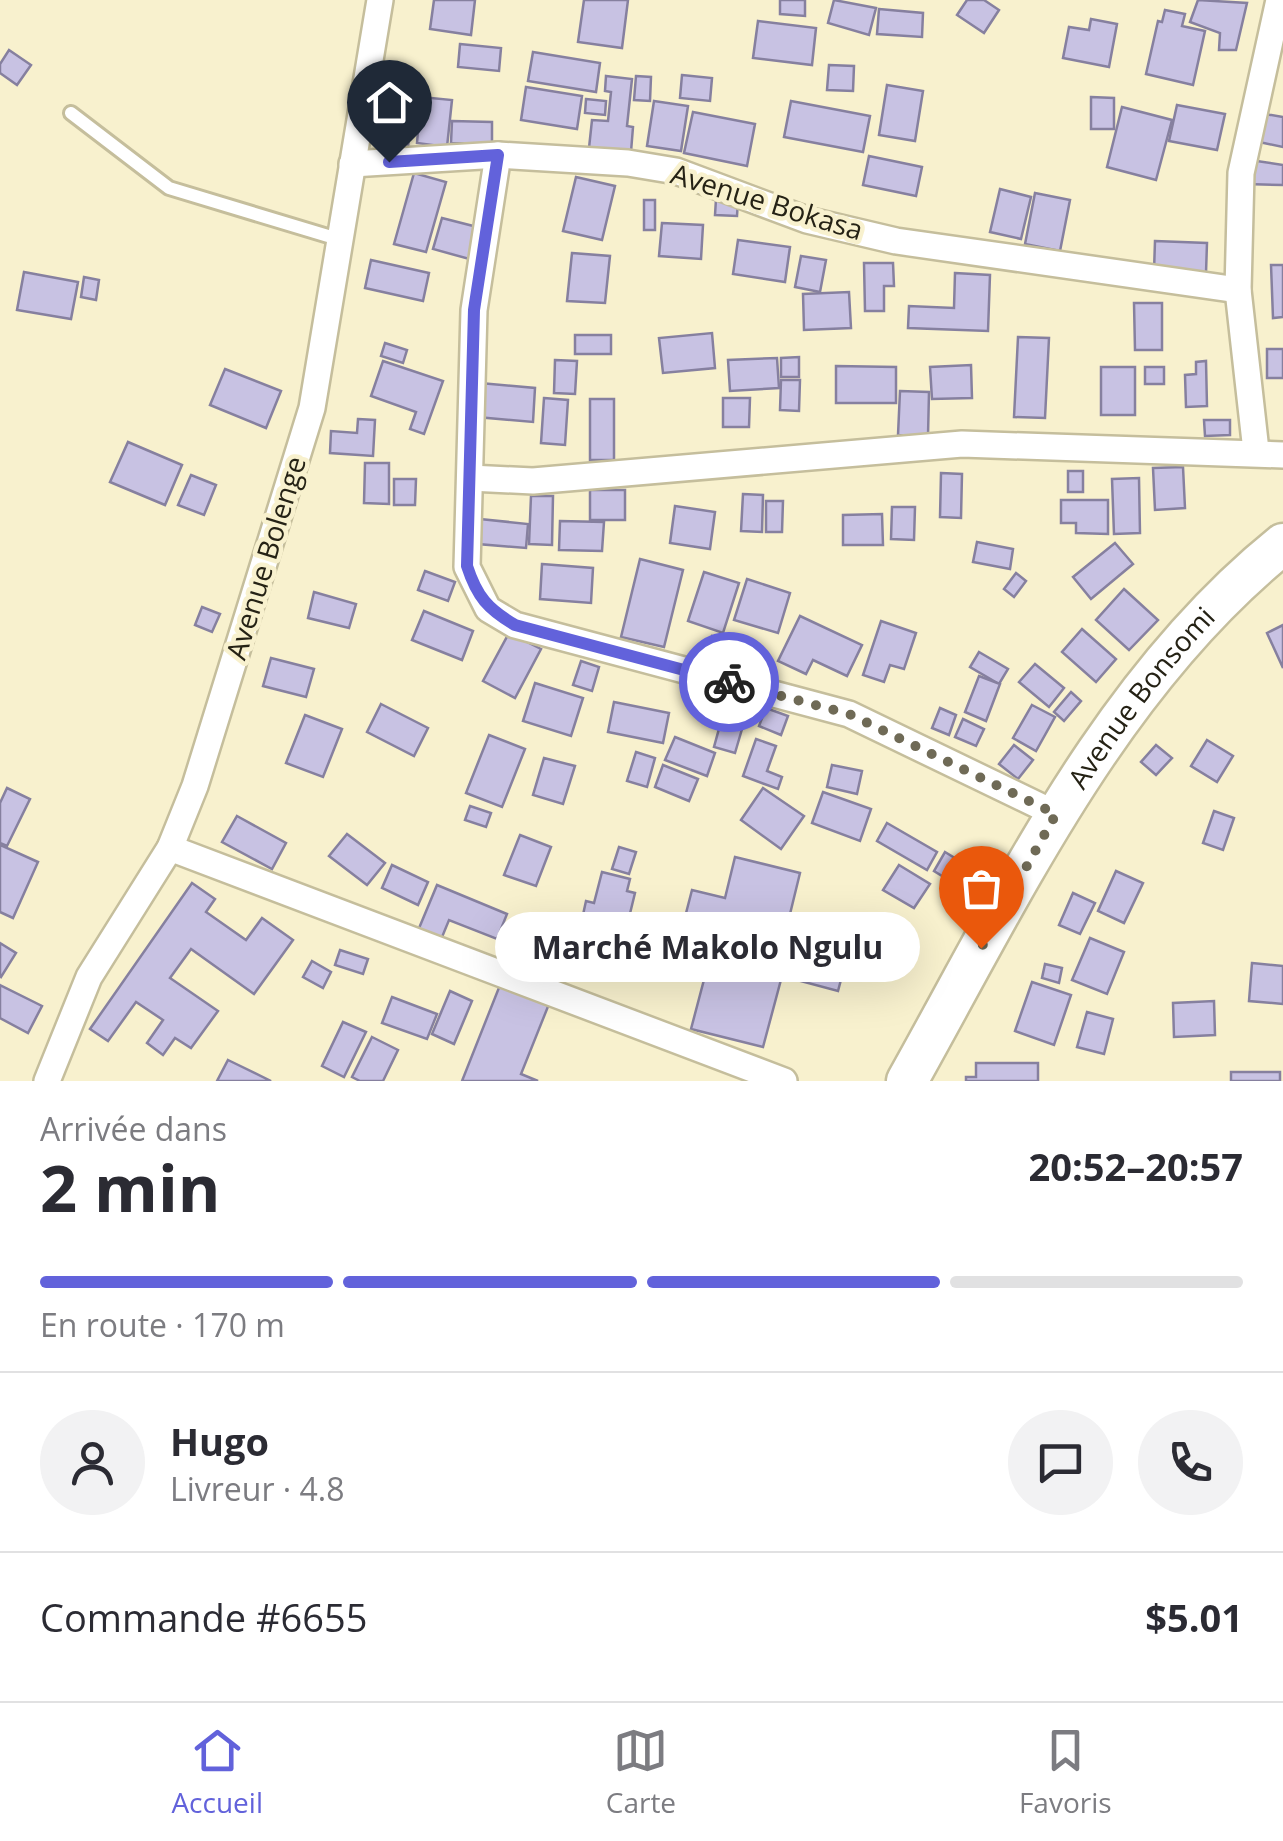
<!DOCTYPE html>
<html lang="fr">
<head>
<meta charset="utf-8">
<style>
  body { margin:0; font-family:"Open Sans",sans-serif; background:#f2f2f3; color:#2b2b33; height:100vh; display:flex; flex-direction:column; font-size:38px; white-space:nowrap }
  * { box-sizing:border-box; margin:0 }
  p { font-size:32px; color:#7c7c81 }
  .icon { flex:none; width:55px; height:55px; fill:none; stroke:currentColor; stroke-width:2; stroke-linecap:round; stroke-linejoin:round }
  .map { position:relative; height:1081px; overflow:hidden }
  .details { display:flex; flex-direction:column; background:#fff; flex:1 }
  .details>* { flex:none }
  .pin { position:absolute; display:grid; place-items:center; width:85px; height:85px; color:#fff; margin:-102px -42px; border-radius:50% 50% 50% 0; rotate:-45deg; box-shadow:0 0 10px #0007 }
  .pin .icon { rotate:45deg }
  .courier { position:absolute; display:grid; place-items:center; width:100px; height:100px; margin:-50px; border:8px solid #6262db; border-radius:50%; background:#fff; color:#222; box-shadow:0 2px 12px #0007 }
  .bubble { position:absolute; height:70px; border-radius:35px; background:#fff; box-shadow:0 10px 40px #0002; font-size:32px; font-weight:700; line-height:70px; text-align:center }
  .summary em { font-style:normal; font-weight:700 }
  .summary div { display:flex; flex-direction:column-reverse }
  .summary { display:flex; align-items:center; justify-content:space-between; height:170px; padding:0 40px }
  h1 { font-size:65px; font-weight:700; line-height:75px }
  .bar { display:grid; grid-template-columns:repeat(4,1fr); gap:15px 10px; align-content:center; height:120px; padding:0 40px }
  .bar i { height:12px; border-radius:8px; background:#e1e1e2 }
  .bar .selected { background:#6262db }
  .bar p { grid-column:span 4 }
  .line { display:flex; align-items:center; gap:25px; padding:0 40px; border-top:2px solid #e1e1e2 }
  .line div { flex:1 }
  .round { display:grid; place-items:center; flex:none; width:105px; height:105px; border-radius:52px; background:#f2f2f3 }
  .tab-bar { display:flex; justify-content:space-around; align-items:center; height:140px; border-top:2px solid #e1e1e2; background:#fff; font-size:28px; color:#7c7c81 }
  .tab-bar a { display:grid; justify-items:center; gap:5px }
  .tab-bar .selected { color:#6262db }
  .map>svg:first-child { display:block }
  .building { fill:#c8c2e3; stroke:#86809f; stroke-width:2.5 }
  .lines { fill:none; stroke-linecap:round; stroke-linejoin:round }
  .lane-casing { stroke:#c5be9c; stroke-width:18 }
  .street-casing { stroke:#c5be9c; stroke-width:30 }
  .primary-casing { stroke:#c5be9c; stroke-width:45 }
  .lane { stroke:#fff; stroke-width:12 }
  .street { stroke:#fff; stroke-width:25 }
  .primary { stroke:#fff; stroke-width:40 }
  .done { stroke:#6f6a56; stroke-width:10; stroke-dasharray:0 18 }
  .route { stroke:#6262db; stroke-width:12 }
  .labels { text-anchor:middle; stroke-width:9; stroke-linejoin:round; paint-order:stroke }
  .street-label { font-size:28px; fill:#252215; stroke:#f8f1ce }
</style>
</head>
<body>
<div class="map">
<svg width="1283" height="1081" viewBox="0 0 1283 1081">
  <rect width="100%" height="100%" fill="#f8f1ce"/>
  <g class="building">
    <path d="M434 0H475L471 35 430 29Z"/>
    <path d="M584 0H628L622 48 578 42Z"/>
    <path d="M780 0H805V16L780 14Z"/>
    <path d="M834 0 876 8 869 35 828 23Z"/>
    <path d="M967 0H984L999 10 984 33 957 15Z"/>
    <path d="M1198 0 1247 3 1236 50H1219L1220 33 1190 22Z"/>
    <path d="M879 9 923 13 922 37 877 34Z"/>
    <path d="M1165 10 1185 14 1182 26 1205 31 1193 85 1146 74 1158 21 1162 22Z"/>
    <path d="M1091 19 1117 24 1109 67 1063 58 1069 27 1089 30Z"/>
    <path d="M758 21 816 28 812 65 753 58Z"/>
    <path d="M460 44 501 48 499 71 458 67Z"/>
    <path d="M9 50 31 65 17 85 0 73V64Z"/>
    <path d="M533 52 600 63 596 92 528 81Z"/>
    <path d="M829 65 854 66 853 91 827 90Z"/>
    <path d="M682 75 712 78 710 101 680 98Z"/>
    <path d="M606 76 632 79 627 126 633 127 631 152 589 148 592 120 608 121 611 92 605 91Z"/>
    <path d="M636 76 651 77 650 101 634 100Z"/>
    <path d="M887 85 923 91 915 141 879 135Z"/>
    <path d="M526 87 582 96 577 129 521 120Z"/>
    <path d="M421 97 452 100 447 147 417 143Z"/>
    <path d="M1091 97 1114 98V129H1091Z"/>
    <path d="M586 99 606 101 605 115 585 113Z"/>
    <path d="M654 101 688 106 681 151 647 146Z"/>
    <path d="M791 101 870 116 863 152 784 137Z"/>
    <path d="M1177 105 1225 114 1217 150 1169 141Z"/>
    <path d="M1122 107 1172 120 1156 180 1107 167Z"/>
    <path d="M693 112 755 124 747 166 684 153Z"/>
    <path d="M1265 114 1283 117V147L1259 142Z"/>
    <path d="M452 121 492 122V144L451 143Z"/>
    <path d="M379 125 410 128 408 147 378 144Z"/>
    <path d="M869 156 922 167 916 196 863 185Z"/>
    <path d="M1250 160 1283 165V185L1246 184Z"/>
    <path d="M414 173 446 182 426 252 394 244Z"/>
    <path d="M576 177 615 186 602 240 563 231Z"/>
    <path d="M1000 189 1031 197 1021 239 990 232Z"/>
    <path d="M1035 193 1070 200 1060 251 1025 244Z"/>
    <path d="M716 199 738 200 737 216 715 215Z"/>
    <rect x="644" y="200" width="11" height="30"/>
    <path d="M442 218 481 228 473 260 433 249Z"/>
    <path d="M662 223 703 225 701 259 659 256Z"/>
    <path d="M738 240 790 247 785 282 733 274Z"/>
    <path d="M1155 241 1207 243 1206 273 1154 271Z"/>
    <path d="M572 253 610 256 605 303 567 301Z"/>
    <path d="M801 256 826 260 820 292 795 287Z"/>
    <path d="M371 260 429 273 423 301 365 288Z"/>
    <path d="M864 263H893L894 286H884V311H865Z"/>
    <path d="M1271 265H1283V317L1273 318Z"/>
    <path d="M24 272 78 282 71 319 17 310Z"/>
    <path d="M955 273 990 275 988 331 908 328 909 306 954 308Z"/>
    <path d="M84 277 99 280 96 300 81 297Z"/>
    <path d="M849 292 851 328 804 330 803 294Z"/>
    <path d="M1134 303H1162V350H1135Z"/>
    <path d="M712 333 715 368 663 373 659 338Z"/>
    <rect x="575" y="335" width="36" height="19"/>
    <path d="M1018 337 1049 338 1045 418 1014 417Z"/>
    <path d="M385 343 407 350 403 363 381 356Z"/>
    <rect x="1267" y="349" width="16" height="29"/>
    <path d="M799 357V377H781V358Z"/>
    <path d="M777 358 779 388 730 391 728 360Z"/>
    <path d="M555 360 577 361 575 394 554 393Z"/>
    <path d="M383 361 443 381 424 434 410 429 416 412 371 396Z"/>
    <path d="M1206 361 1207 406 1186 407 1185 375 1196 374V362Z"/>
    <path d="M971 365 972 398 932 399 930 367Z"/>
    <path d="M836 366 896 367V403H836Z"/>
    <rect x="1101" y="367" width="34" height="48"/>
    <rect x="1145" y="367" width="19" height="17"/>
    <path d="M225 369 281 391 266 428 210 405Z"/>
    <path d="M781 380H800L799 411 780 410Z"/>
    <path d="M480 383 535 388 533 422 477 417Z"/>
    <path d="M900 391 929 392 928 436 898 435Z"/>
    <path d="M544 398 568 400 565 445 541 443Z"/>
    <path d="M723 398H750L749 427H723Z"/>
    <rect x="590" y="399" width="24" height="61"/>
    <path d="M358 419 375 420 373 456 330 453 331 431 357 433Z"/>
    <path d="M1204 420H1230V435L1205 436Z"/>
    <path d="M128 442 182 465 165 505 110 482Z"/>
    <path d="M365 463H389V504L364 503Z"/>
    <path d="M1183 467 1185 508 1155 510 1153 468Z"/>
    <rect x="1068" y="471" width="15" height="21"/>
    <path d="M941 473 962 474 961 518 940 517Z"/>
    <path d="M191 475 216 485 204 515 178 505Z"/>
    <path d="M1139 478 1140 533 1114 534 1112 479Z"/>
    <path d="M394 479H416L415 505H394Z"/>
    <rect x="590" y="490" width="35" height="30"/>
    <path d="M743 494 763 495 762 532 741 531Z"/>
    <path d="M531 496H553L552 545 529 544Z"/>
    <path d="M1061 500H1108V534L1076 533V523H1061Z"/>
    <path d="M766 501H783L782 532H766Z"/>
    <path d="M675 506 715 512 710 549 670 543Z"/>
    <path d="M892 507H915L914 540 891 539Z"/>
    <path d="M882 514 883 545H843V515Z"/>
    <path d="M480 519 528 524 526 548 478 544Z"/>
    <path d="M560 521 604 522 602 551 559 550Z"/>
    <path d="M977 542 1013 549 1010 569 973 562Z"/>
    <path d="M1115 543 1133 564 1091 599 1073 577Z"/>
    <path d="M640 559 683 570 664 647 621 637Z"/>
    <path d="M542 564 593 568 591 603 540 599Z"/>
    <path d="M425 571 455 582 448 601 418 590Z"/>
    <path d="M704 572 739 583 723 633 688 621Z"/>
    <path d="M1016 573 1026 581 1014 597 1004 589Z"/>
    <path d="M747 579 790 593 778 633 734 620Z"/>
    <path d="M1124 589 1158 620 1129 650 1096 620Z"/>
    <path d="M314 592 356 604 349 628 308 618Z"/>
    <path d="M202 607 220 614 212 632 195 625Z"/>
    <path d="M424 611 473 631 462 660 412 640Z"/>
    <path d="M800 616 862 645 847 676 813 660 806 674 778 661Z"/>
    <path d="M881 621 916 633 904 669 890 665 884 682 863 675Z"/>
    <path d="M1283 625V668L1267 633Z"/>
    <path d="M1082 629 1116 659 1096 682 1062 652Z"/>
    <path d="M509 633 541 649 515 698 483 681Z"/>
    <path d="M712 636 733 642 726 665 705 658Z"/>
    <path d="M979 652 1008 669 999 684 970 667Z"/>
    <path d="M271 658 314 669 306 697 263 686Z"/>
    <path d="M581 661 599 667 592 691 573 685Z"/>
    <path d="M1035 664 1064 688 1049 707 1019 682Z"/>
    <path d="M979 676 1000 684 986 721 965 712Z"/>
    <path d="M535 683 583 698 571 736 523 721Z"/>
    <path d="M1071 692 1081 701 1064 721 1054 712Z"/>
    <path d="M614 702 669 713 663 743 608 732Z"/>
    <path d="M381 704 428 728 414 756 367 732Z"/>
    <path d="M1032 705 1055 717 1036 751 1013 738Z"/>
    <path d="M725 707 747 712 735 753 714 747Z"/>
    <path d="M766 708 788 716 781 735 759 726Z"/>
    <path d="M940 708 956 715 949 735 932 728Z"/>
    <path d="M305 715 342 729 323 777 286 763Z"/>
    <path d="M963 719 984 729 976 746 955 737Z"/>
    <path d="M489 735 525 749 502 807 466 793Z"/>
    <path d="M675 737 715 753 707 776 665 760Z"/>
    <path d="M756 739 776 746 767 771 782 777 778 789 743 776Z"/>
    <path d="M1207 740 1233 756 1217 782 1191 766Z"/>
    <path d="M1014 745 1033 760 1018 779 999 764Z"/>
    <path d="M1156 745 1172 758 1156 775 1141 762Z"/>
    <path d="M636 752 655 758 647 787 627 781Z"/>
    <path d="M544 758 575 766 563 804 533 795Z"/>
    <path d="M663 765 698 779 689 801 655 787Z"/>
    <path d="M832 765 862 771 857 794 827 787Z"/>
    <path d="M7 788 30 799 7 846 0 843V803Z"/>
    <path d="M763 788 804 816 781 849 741 820Z"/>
    <path d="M823 792 871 809 860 841 812 823Z"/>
    <path d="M470 806 491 813 486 827 465 820Z"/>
    <path d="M1214 811 1234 818 1223 850 1203 843Z"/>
    <path d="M237 816 286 843 272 869 222 842Z"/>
    <path d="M887 823 937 852 927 870 877 841Z"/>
    <path d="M347 834 385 863 367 885 329 856Z"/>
    <path d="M520 835 551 847 536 886 504 875Z"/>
    <path d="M0 845 38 862 13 918 0 912Z"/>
    <path d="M619 847 636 852 629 874 612 869Z"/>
    <path d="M945 852 958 860 947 879 934 871Z"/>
    <path d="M735 857 800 873 790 914 854 931 838 991 782 976 763 1047 691 1029 710 957 677 948 692 890 725 898Z"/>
    <path d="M392 865 428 882 418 905 382 888Z"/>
    <path d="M899 865 930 884 914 908 883 890Z"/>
    <path d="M1116 871 1143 883 1124 923 1098 911Z"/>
    <path d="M602 872 630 879 627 891 635 893 625 934 581 924 586 901 594 903Z"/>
    <path d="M192 883 215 899 206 912 246 940 262 918 293 940 254 994 191 949 170 978 218 1011 191 1048 175 1038 163 1055 147 1043 163 1020 136 1002 108 1041 90 1029Z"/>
    <path d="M437 885 507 914 497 939 449 920 440 942 417 933Z"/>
    <path d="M1073 893 1095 903 1080 934 1059 925Z"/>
    <path d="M1090 938 1124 952 1107 994 1072 980Z"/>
    <path d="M0 943 16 953 1 977 0 976Z"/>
    <path d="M554 946 587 949 585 968 552 965Z"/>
    <path d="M340 950 368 959 363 974 335 965Z"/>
    <path d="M595 950 620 958 613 977 589 969Z"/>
    <path d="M312 961 331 972 323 988 303 977Z"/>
    <path d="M1252 963 1283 966V1004L1249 1001Z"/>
    <path d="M1045 964 1062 968 1059 983 1042 978Z"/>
    <path d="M502 980 551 999 521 1074 538 1081H462Z"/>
    <path d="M1032 982 1071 995 1054 1045 1015 1031Z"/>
    <path d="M0 985 42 1006 28 1033 0 1018Z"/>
    <path d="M450 991 472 1001 454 1044 432 1034Z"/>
    <path d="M392 997 437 1014 427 1039 382 1023Z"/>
    <path d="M1214 1001 1215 1035 1174 1037 1173 1003Z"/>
    <path d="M1087 1012 1113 1019 1104 1054 1077 1047Z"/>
    <path d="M343 1022 366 1032 344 1077 322 1066Z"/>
    <path d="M372 1037 398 1050 383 1081H360L352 1077Z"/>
    <path d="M228 1060 271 1081H217Z"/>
    <path d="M976 1063H1038V1081H966V1077H976Z"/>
    <rect x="1231" y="1072" width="49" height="9"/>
  </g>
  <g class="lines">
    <defs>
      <path id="lane" d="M71 113 169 188 338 239"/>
      <g id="street">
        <path d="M498 155 474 310 467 567 488 609 515 625 849 714 1056 814"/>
        <path d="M352 164 498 155 628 163 676 171 807 220 896 241 1238 290"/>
        <path d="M1256 451 1238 290 1241 173 1279 0"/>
        <path d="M470 478 533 481 962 444 1283 455"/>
        <path d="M170 848 784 1081"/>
        <path d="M47 1081 89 977 170 848 195 786 312 408 380 0"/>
      </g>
      <g id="primary">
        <path id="s1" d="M907 1081C1013 892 1110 683 1283 544"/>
      </g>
    </defs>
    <use href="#lane" class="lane-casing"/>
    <use href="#street" class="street-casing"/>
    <use href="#primary" class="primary-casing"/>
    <use href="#lane" class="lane"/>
    <use href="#street" class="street"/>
    <use href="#primary" class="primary"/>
  </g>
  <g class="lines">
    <path class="done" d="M729 682 849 714 1056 814 981 948"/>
    <path class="route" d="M389 162 498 155 474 310 467 566C477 597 488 609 515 625L729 682"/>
  </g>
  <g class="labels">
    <g class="street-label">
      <text transform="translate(767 202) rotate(17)" y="10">Avenue Bokasa</text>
      <text transform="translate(266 558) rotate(-73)" y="10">Avenue Bolenge</text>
      <text dy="10" stroke="none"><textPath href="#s1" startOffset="450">Avenue Bonsomi</textPath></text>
    </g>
  </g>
</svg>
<div class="pin" style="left:981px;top:948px;background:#ea580c"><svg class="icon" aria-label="bag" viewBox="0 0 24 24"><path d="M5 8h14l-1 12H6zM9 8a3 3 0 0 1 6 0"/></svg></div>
<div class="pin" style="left:389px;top:162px;background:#1f2937"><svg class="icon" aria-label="home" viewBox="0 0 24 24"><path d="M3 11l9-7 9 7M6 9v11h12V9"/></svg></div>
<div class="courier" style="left:729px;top:682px"><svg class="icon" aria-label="bike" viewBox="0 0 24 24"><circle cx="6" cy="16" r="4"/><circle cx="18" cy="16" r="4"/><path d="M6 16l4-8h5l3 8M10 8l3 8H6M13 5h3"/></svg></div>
<div class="bubble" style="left:495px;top:912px;width:425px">Marché Makolo Ngulu</div>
</div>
<section class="details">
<div class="summary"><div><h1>2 min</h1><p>Arrivée dans</p></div><em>20:52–20:57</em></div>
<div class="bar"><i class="selected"></i><i class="selected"></i><i class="selected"></i><i></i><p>En route · 170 m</p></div>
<div class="line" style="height:180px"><a class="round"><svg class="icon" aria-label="person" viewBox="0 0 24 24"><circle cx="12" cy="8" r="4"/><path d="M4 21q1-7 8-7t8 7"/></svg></a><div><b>Hugo</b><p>Livreur · 4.8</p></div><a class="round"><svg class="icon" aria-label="chat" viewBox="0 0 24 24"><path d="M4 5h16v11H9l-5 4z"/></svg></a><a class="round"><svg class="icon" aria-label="phone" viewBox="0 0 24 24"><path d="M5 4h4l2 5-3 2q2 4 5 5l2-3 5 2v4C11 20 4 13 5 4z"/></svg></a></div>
<div class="line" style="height:130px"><div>Commande #6655</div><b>$5.01</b></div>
</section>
<nav class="tab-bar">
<a class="selected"><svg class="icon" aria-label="home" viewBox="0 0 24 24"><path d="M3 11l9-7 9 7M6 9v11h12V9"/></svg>Accueil</a>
<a><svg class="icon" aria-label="map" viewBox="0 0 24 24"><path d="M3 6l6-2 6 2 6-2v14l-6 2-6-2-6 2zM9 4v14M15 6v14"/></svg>Carte</a>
<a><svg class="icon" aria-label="saved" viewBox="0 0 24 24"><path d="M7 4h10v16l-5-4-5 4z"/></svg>Favoris</a>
</nav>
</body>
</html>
